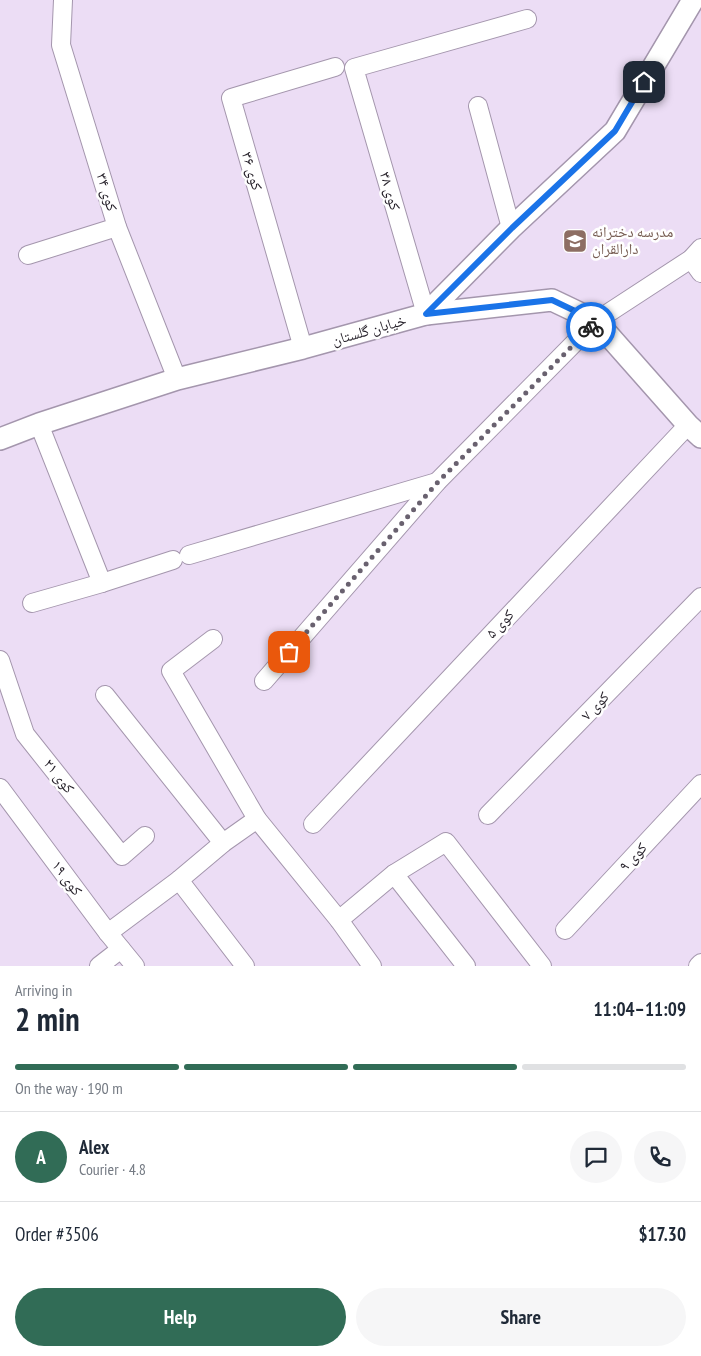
<!DOCTYPE html>
<html lang="en">
<head>
<meta charset="utf-8">
<style>
  body { margin:0; font-family:"PT Sans Narrow","Noto Naskh Arabic",sans-serif; background:#f6f6f7; color:#1f2937; height:100vh; display:flex; flex-direction:column; font-size:19px; white-space:nowrap }
  * { box-sizing:border-box; margin:0 }
  p { font-size:16px; color:#747a83 }
  .icon { flex:none; width:28px; height:28px; fill:none; stroke:currentColor; stroke-width:2; stroke-linecap:round; stroke-linejoin:round }
  .map { position:relative; height:966px; overflow:hidden }
  .sheet { display:flex; flex-direction:column; background:#fff; flex:1 }
  .sheet>* { flex:none }
  .pin { position:absolute; display:grid; place-items:center; width:42px; height:42px; color:#fff; margin:-21px; border-radius:10px; box-shadow:0 2px 8px #0006 }
  .courier { position:absolute; display:grid; place-items:center; width:50px; height:50px; margin:-25px; border:4px solid #1a73e8; border-radius:50%; background:#fff; color:#222; box-shadow:0 1px 6px #0007 }
  .headline em { font-style:normal; font-weight:700 }
  .headline div { display:flex; flex-direction:column-reverse }
  .headline { display:flex; align-items:center; justify-content:space-between; height:85px; padding:0 15px }
  h1 { font-size:32px; font-weight:700; line-height:38px }
  .bar { display:grid; grid-template-columns:repeat(4,1fr); gap:8px 5px; align-content:center; height:60px; padding:0 15px }
  .bar i { height:6px; border-radius:4px; background:#e0e1e3 }
  .bar .active { background:#316c56 }
  .bar p { grid-column:span 4 }
  .line { display:flex; align-items:center; gap:12px; padding:0 15px; border-top:1px solid #e0e1e3 }
  .line div { flex:1 }
  .round { display:grid; place-items:center; flex:none; width:52px; height:52px; border-radius:26px; background:#f6f6f7 }
  .button { display:flex; gap:10px; margin-top:auto; padding:10px 15px }
  .button a { flex:1; height:58px; border-radius:30px; background:#316c56; color:#fff; font-size:20px; font-weight:700; line-height:58px; text-align:center }
  .button a+a { background:#f6f6f7; color:#1f2937 }
  .map>svg:first-child { display:block }
  .lines { fill:none; stroke-linecap:round; stroke-linejoin:round }
  .minor-casing { stroke:#a496ad; stroke-width:20 }
  .tertiary-casing { stroke:#a496ad; stroke-width:24 }
  .minor { stroke:#fff; stroke-width:18 }
  .tertiary { stroke:#fff; stroke-width:21 }
  .done { stroke:#69616f; stroke-width:5; stroke-dasharray:0 9 }
  .route { stroke:#1a73e8; stroke-width:6 }
  .labels { text-anchor:middle; stroke-width:5; stroke-linejoin:round; paint-order:stroke }
  .street-label { font-size:15px; fill:#231e27; stroke:#fff }
  .education-label { font-size:15px; fill:#785e54; stroke:#fff; text-anchor:start }
</style>
</head>
<body>
<div class="map">
<svg width="701" height="966" viewBox="0 0 701 966">
  <rect width="100%" height="100%" fill="#ecddf5"/>
  <g class="lines">
    <defs>
      <g id="minor">
        <path d="M63 0 61 45 117 227 177 379"/>
        <path d="M478 106 511 228"/>
        <path d="M28 255 117 227"/>
        <path d="M691 259 701 273"/>
        <path d="M426 314 354 68 527 19"/>
        <path d="M303 348 231 98 335 67"/>
        <path d="M39 424 102 583"/>
        <path d="M189 555 437 482"/>
        <path d="M32 603 102 583 173 560"/>
        <path d="M213 639 171 671 257 819"/>
        <path d="M0 660 25 734 122 856 145 836"/>
        <path d="M264 681 437 482 596 321 691 259 701 248"/>
        <path d="M105 695 223 843"/>
        <path d="M0 788 108 933 135 966"/>
        <path d="M488 815 701 597"/>
        <path d="M313 824 688 425"/>
        <path d="M394 874 466 966"/>
        <path d="M179 880 245 966"/>
        <path d="M339 920 394 874 446 842 542 966"/>
        <path d="M565 930 701 784"/>
        <path d="M108 933 179 880 223 843 257 819 339 920 372 966"/>
        <path d="M99 966 121 949"/>
        <path d="M698 966 701 963"/>
      </g>
      <g id="tertiary">
        <path d="M426 314 511 228 615 131 693 0"/>
        <path d="M0 439 39 424 177 379 303 348 426 314 552 300 596 321 688 425 701 437"/>
      </g>
    </defs>
    <use href="#minor" class="minor-casing"/>
    <use href="#tertiary" class="tertiary-casing"/>
    <use href="#minor" class="minor"/>
    <use href="#tertiary" class="tertiary"/>
  </g>
  <g class="lines">
    <path class="done" d="M289 652 438 482 591 327"/>
    <path class="route" d="M591 327 596 321 552 300 426 314 512 228 615 131 644 82"/>
  </g>
  <defs>
    <symbol id="school-square" viewBox="-11 -11 22 22"><rect x="-9" y="-9" width="18" height="18" rx="4" fill="#8d6e63" stroke="#fff"/><path d="M0-5L7-2L0 1L-7-2ZM-4 1L0 2.5L4 1V4Q0 6-4 4Z" fill="#fff"/></symbol>
  </defs>
  <g fill-rule="evenodd">
    <use href="#school-square" x="561" y="227" width="28" height="28"/>
  </g>
  <g class="labels">
    <g class="street-label">
      <text transform="translate(252 171) rotate(74)" y="5">کوی ۳۶</text>
      <text transform="translate(390 191) rotate(74)" y="5">کوی ۳۸</text>
      <text transform="translate(107 192) rotate(73)" y="5">کوی ۳۴</text>
      <text transform="translate(369 330) rotate(-16)" y="5">خیابان گلستان</text>
      <text transform="translate(500 624) rotate(-47)" y="5">کوی ۵</text>
      <text transform="translate(595 706) rotate(-46)" y="5">کوی ۷</text>
      <text transform="translate(59 776) rotate(52)" y="5">کوی ۲۱</text>
      <text transform="translate(633 857) rotate(-47)" y="5">کوی ۹</text>
      <text transform="translate(67 878) rotate(53)" y="5">کوی ۱۹</text>
    </g>
    <g class="education-label">
      <text x="592" y="237">مدرسه دخترانه<tspan x="592" dy="17">دارالقران</tspan></text>
    </g>
  </g>
</svg>
<div class="pin" style="left:289px;top:652px;background:#ea580c"><svg class="icon" aria-label="bag" viewBox="0 0 24 24"><path d="M5 8h14l-1 12H6zM9 8a3 3 0 0 1 6 0"/></svg></div>
<div class="pin" style="left:644px;top:82px;background:#1f2937"><svg class="icon" aria-label="home" viewBox="0 0 24 24"><path d="M3 11l9-7 9 7M6 9v11h12V9"/></svg></div>
<div class="courier" style="left:591px;top:327px"><svg class="icon" aria-label="bike" viewBox="0 0 24 24"><circle cx="6" cy="16" r="4"/><circle cx="18" cy="16" r="4"/><path d="M6 16l4-8h5l3 8M10 8l3 8H6M13 5h3"/></svg></div>
</div>
<section class="sheet">
<div class="headline"><div><h1>2 min</h1><p>Arriving in</p></div><em>11:04–11:09</em></div>
<div class="bar"><i class="active"></i><i class="active"></i><i class="active"></i><i></i><p>On the way · 190 m</p></div>
<div class="line" style="height:90px"><b class="round" style="background:#316c56;color:#fff">A</b><div><b>Alex</b><p>Courier · 4.8</p></div><a class="round"><svg class="icon" aria-label="chat" viewBox="0 0 24 24"><path d="M4 5h16v11H9l-5 4z"/></svg></a><a class="round"><svg class="icon" aria-label="phone" viewBox="0 0 24 24"><path d="M5 4h4l2 5-3 2q2 4 5 5l2-3 5 2v4C11 20 4 13 5 4z"/></svg></a></div>
<div class="line" style="height:65px"><div>Order #3506</div><b>$17.30</b></div>
<div class="button"><a>Help</a><a>Share</a></div>
</section>
</body>
</html>
